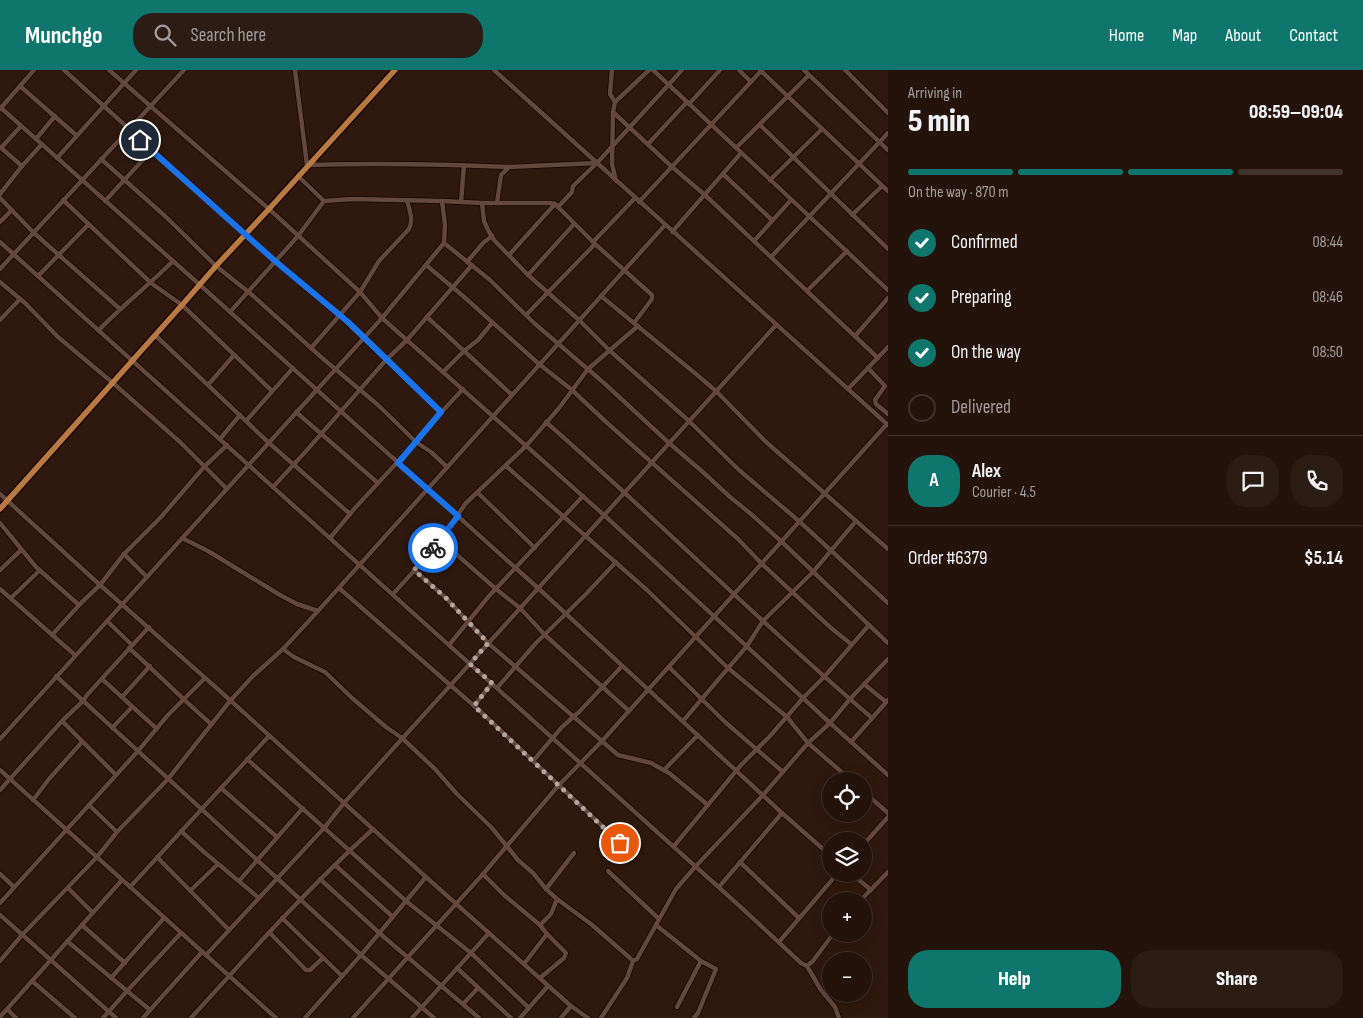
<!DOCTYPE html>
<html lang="en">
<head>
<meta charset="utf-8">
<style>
  body { margin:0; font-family:"Sofia Sans Condensed",sans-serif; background:#2b1c14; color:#f1f3f6; height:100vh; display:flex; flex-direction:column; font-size:19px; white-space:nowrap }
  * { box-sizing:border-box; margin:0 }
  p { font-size:16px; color:#a39e9d }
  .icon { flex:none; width:28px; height:28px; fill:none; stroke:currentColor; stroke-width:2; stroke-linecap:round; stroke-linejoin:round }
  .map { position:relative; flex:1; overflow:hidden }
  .sheet { display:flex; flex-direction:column; background:#23130b; width:475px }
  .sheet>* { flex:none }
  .tools { position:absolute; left:822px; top:702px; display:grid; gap:10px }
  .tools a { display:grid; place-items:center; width:50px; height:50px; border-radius:50%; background:#23130b; box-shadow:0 2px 12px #0003,0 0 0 1px #40322c; font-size:25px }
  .pin { position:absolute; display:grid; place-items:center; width:42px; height:42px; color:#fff; margin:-21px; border:2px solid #fff; border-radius:50%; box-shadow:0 1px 5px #0007 }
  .courier { position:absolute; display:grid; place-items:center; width:50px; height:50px; margin:-25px; border:4px solid #1a73e8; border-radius:50%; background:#fff; color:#222; box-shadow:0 1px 6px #0007 }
  .overview em { font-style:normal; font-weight:800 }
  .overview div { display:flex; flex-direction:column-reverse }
  .overview { display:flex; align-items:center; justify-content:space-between; height:85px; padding:0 20px }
  h1 { font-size:32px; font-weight:800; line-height:38px }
  .bar { display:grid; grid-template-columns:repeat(4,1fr); gap:8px 5px; align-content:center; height:60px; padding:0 20px }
  .bar i { height:6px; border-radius:4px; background:#40322c }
  .bar .active { background:#0f766e }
  .bar p { grid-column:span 4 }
  .line { display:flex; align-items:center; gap:12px; padding:0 20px; border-top:1px solid #40322c }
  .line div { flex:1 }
  .round { display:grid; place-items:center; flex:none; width:52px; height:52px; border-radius:20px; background:#2b1c14 }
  ol { padding:0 20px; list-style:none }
  li { display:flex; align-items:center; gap:15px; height:55px }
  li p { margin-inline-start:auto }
  li .icon { padding:5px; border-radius:50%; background:#0f766e; color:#fff; stroke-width:4 }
  li:last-child { color:#a39e9d }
  li i { width:28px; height:28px; border:2px solid #40322c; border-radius:50% }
  .primary-button { display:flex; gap:10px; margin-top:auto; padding:10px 20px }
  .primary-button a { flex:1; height:58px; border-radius:20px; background:#0f766e; color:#fff; font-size:20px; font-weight:800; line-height:58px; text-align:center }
  .primary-button a+a { background:#2b1c14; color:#f1f3f6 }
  header { display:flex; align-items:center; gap:30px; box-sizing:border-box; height:70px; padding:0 25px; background:#0f766e; color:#fff }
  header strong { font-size:24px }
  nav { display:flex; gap:28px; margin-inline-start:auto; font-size:18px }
  .search { width:350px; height:45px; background:#2b1c14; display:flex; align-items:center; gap:12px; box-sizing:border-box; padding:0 18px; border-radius:20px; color:#a39e9d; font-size:19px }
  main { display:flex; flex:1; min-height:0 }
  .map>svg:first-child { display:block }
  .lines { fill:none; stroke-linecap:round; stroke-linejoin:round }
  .minor-casing { stroke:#160400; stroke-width:6 }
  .major-casing { stroke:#160400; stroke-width:8 }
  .minor { stroke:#62483d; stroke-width:4.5 }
  .major { stroke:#b97942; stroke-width:5.5 }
  .done { stroke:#b5a59e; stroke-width:5; stroke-dasharray:0 9 }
  .route { stroke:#1a73e8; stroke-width:6 }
</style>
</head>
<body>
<header>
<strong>Munchgo</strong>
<div class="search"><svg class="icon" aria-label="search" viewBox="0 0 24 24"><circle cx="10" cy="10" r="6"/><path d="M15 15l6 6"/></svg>Search here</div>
<nav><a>Home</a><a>Map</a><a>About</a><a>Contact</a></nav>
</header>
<main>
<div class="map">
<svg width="888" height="948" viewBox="0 0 888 948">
  <rect width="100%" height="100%" fill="#2f190f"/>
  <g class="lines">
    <defs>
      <g id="minor">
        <path d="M64 0 275 191 348 253 441 342"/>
        <path d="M109 0 269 139 360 222 382 248 604 445 830 653 888 705"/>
        <path d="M295 0 307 95C375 93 442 94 509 97"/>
        <path d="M494 0 888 355"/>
        <path d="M612 0 610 24 615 32"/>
        <path d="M653 0 888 220"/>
        <path d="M739 0 751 12"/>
        <path d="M760 0 888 121"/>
        <path d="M804 0 888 80"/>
        <path d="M845 0 888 43"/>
        <path d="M20 16 76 65"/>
        <path d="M689 34 720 0"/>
        <path d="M0 37 200 215 538 518 782 743 831 786"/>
        <path d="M0 39 34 0"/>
        <path d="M613 42 671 96 705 125 878 288"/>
        <path d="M760 55 888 179"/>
        <path d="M36 69 55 46"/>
        <path d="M648 74 687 32"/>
        <path d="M0 77 22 96"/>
        <path d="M1 78 21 56"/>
        <path d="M736 78 809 5"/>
        <path d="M57 88 136 0"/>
        <path d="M101 89 165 146 216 196 251 224 321 287 378 335 416 372 431 382 447 397"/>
        <path d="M723 104 772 150"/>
        <path d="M298 106 324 131"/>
        <path d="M770 110 822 59"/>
        <path d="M616 111 612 94 613 42 615 32 649 0"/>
        <path d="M0 124 22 96 42 74"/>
        <path d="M0 128 34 163 120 239"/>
        <path d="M63 130 151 213 182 235 272 321"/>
        <path d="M105 131 152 80"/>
        <path d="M442 131 482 133H550L555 134 595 174 652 225V229L634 253"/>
        <path d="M461 132 464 95"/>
        <path d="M639 132 762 0"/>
        <path d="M482 133 484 151 488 160 494 170 528 205 579 250 609 280 689 351 739 400 800 452 888 533"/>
        <path d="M497 133 501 105 509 97 597 93"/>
        <path d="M558 137 572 122 573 116 597 93 682 0"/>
        <path d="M852 145 882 116"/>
        <path d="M0 152 12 140"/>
        <path d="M672 162 741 83"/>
        <path d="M754 171 791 130"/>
        <path d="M0 172 744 840 801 893 807 896 821 920 835 937 839 948"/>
        <path d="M593 172 635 128"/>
        <path d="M444 173 490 210 534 253 604 313 669 373 704 403 730 427 751 444 782 472 888 573"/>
        <path d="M509 185 555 134"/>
        <path d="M771 187 888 63"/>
        <path d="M467 192 483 173 492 166"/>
        <path d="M426 195 463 226 539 294 572 320 605 351 738 469 762 494 831 558 851 574"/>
        <path d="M0 199 184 0"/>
        <path d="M528 205 574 154"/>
        <path d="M38 206 89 154"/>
        <path d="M0 212 25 233 58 267 113 313 180 372 227 419"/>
        <path d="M807 221 847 181"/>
        <path d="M601 226 696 304 716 321 765 371 888 479"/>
        <path d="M527 244 595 174"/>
        <path d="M427 247 512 325"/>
        <path d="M0 250 20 229"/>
        <path d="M99 260C122 236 149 215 173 191"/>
        <path d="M155 265 269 373 350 444"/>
        <path d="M855 266 888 228"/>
        <path d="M311 278 360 222 379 191 409 159C414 150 409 139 407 130"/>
        <path d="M868 298 885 316 875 330 876 334 888 344"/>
        <path d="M443 302 464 281 478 270 492 253"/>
        <path d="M208 315 234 285"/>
        <path d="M848 319 888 277"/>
        <path d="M296 342 378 413"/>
        <path d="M246 351 293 298"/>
        <path d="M546 352C657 449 760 553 872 648"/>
        <path d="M220 369 240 345"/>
        <path d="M506 396 647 520 728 598 787 647 808 673 852 711"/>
        <path d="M273 417 307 380 386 290 407 270 472 195"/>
        <path d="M478 423 535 478"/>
        <path d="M0 424 100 515 220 621 426 807 571 936 588 948"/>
        <path d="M0 453 36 497 79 535"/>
        <path d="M182 468 208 481 280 525 297 534 318 541"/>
        <path d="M330 468 355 438 416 372 435 349 463 319"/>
        <path d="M440 470 496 519 520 538 545 565 629 641"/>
        <path d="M124 484 147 507"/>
        <path d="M0 500 21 480"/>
        <path d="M414 500 446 528 488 573 618 685 651 693 658 697 669 703 708 735"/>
        <path d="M339 518 480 641 632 784"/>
        <path d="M0 519 75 585"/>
        <path d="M393 524 422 492 450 456 466 433 526 376 559 338 588 299 638 256"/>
        <path d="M11 528 40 500"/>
        <path d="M107 551 132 575"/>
        <path d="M52 565 81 533 100 515 124 484 161 447 204 397 227 375"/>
        <path d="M449 575 489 526 583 426"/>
        <path d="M129 578C157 603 183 630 211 654"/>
        <path d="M283 579 294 587 325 602 352 628 386 657 402 668 435 699 457 724 492 758 518 790 533 803 546 819 557 829 591 854 630 888 633 891 627 908 601 948"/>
        <path d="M669 597 725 652 783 702"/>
        <path d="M56 606 361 885 434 948"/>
        <path d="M102 609 157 659"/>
        <path d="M864 614 886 632"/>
        <path d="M497 618 536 573 586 524 616 492"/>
        <path d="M122 627 150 596"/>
        <path d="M474 636 492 613"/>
        <path d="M62 651 116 705"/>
        <path d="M683 651 747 576 763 551 813 502 856 451"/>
        <path d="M112 658 132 637"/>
        <path d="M0 669 382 248 444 173 445 155 442 131 352 129 324 131 298 166 230 242"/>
        <path d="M851 672 888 630"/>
        <path d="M247 689 406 831 471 883 529 938"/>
        <path d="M533 691 562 657 580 641 622 596"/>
        <path d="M0 700 276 948"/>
        <path d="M664 700 698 665"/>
        <path d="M221 718 277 767"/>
        <path d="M0 720 62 651 83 631 87 625 149 557"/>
        <path d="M864 722 888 743"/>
        <path d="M33 730 49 709 82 672"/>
        <path d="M89 735 117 762"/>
        <path d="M181 761 204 782 259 828"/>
        <path d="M864 774 888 747"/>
        <path d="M674 776 741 695 770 666 803 628 824 607 869 555"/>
        <path d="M157 787 229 860"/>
        <path d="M740 792 799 848"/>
        <path d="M335 795 393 847"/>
        <path d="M608 801 659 849"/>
        <path d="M0 804 14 817"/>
        <path d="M483 804 504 825 540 855 551 844 557 829"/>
        <path d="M852 804 871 820"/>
        <path d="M320 809 385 868 479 948"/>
        <path d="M239 811 303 738"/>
        <path d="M130 817 269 666"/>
        <path d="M719 817 782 743"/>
        <path d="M68 818 93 843"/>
        <path d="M546 819 574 783"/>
        <path d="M190 821 218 794"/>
        <path d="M860 831 888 802"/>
        <path d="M0 833 138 681 168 645 205 608"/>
        <path d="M0 845 116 948"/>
        <path d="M282 848 342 906"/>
        <path d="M82 855 125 893"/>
        <path d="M656 855 701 891 716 899 698 943 694 948"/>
        <path d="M269 862 306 900H310L323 888"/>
        <path d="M67 871 150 940"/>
        <path d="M779 872 837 804"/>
        <path d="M206 885 325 757 344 733 776 255"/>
        <path d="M0 891 22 865 97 787 117 762 168 709 230 631 253 606 283 579 318 541 665 155"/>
        <path d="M633 891 637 889 676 819 695 797 763 725 808 673 830 653 850 629 888 589"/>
        <path d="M524 894 547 864 540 855"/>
        <path d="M807 896 813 891 833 864"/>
        <path d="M457 898 511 948"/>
        <path d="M111 908 164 848"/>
        <path d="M540 908 564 888 566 883 547 864"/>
        <path d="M32 911 75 948"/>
        <path d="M463 934 478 918"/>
        <path d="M677 937 701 891"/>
        <path d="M7 939 16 948"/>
        <path d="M0 947 122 810"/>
        <path d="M103 948 127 921 181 863"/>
        <path d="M143 948 202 882"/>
        <path d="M191 948C250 883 308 818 373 759"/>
        <path d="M305 948 361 885 426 807"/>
        <path d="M353 948 483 804 558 716 602 671 887 354"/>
        <path d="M412 948 489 863"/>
        <path d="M520 948 548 916"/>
        <path d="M561 948 571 936"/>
      </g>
      <path id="major" d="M0 439 182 235 216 196 269 139 395 0"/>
    </defs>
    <use href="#minor" class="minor-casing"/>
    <use href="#major" class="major-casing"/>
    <use href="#minor" class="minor"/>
    <use href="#major" class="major"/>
  </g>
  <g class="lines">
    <path class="done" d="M433 478 414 500 446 528 488 573 470 594 492 613 474 636 620 773"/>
    <path class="route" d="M140 70 275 191 348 252 441 342 398 393 458 446 433 478"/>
  </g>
</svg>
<div class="tools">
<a><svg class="icon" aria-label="locate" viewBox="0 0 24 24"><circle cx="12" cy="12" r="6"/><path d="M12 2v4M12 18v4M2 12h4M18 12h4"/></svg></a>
<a><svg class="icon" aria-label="layers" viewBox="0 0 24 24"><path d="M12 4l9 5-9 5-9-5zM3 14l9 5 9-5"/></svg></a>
<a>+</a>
<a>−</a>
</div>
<div class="pin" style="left:620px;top:773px;background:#ea580c"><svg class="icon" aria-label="bag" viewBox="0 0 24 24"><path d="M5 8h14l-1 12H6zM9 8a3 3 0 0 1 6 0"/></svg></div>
<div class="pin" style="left:140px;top:70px;background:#1f2937"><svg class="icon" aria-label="home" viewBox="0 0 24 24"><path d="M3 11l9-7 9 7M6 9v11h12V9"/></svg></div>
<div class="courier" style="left:433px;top:478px"><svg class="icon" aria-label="bike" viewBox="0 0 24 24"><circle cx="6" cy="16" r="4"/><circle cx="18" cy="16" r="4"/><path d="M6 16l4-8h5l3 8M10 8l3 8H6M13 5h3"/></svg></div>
</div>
<section class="sheet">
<div class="overview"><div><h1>5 min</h1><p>Arriving in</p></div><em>08:59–09:04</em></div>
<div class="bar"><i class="active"></i><i class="active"></i><i class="active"></i><i></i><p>On the way · 870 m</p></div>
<ol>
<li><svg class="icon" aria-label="check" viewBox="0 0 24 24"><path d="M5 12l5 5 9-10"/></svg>Confirmed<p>08:44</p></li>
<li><svg class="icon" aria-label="check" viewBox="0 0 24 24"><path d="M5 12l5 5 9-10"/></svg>Preparing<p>08:46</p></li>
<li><svg class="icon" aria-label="check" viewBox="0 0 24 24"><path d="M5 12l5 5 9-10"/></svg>On the way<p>08:50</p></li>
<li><i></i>Delivered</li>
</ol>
<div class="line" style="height:90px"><b class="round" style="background:#0f766e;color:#fff">A</b><div><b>Alex</b><p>Courier · 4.5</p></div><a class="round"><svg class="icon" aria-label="chat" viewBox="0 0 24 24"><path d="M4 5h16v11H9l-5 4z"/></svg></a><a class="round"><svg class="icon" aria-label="phone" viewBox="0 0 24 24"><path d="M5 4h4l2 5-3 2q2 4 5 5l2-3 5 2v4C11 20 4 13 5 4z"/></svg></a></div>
<div class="line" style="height:65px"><div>Order #6379</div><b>$5.14</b></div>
<div class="primary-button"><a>Help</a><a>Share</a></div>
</section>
</main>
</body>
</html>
